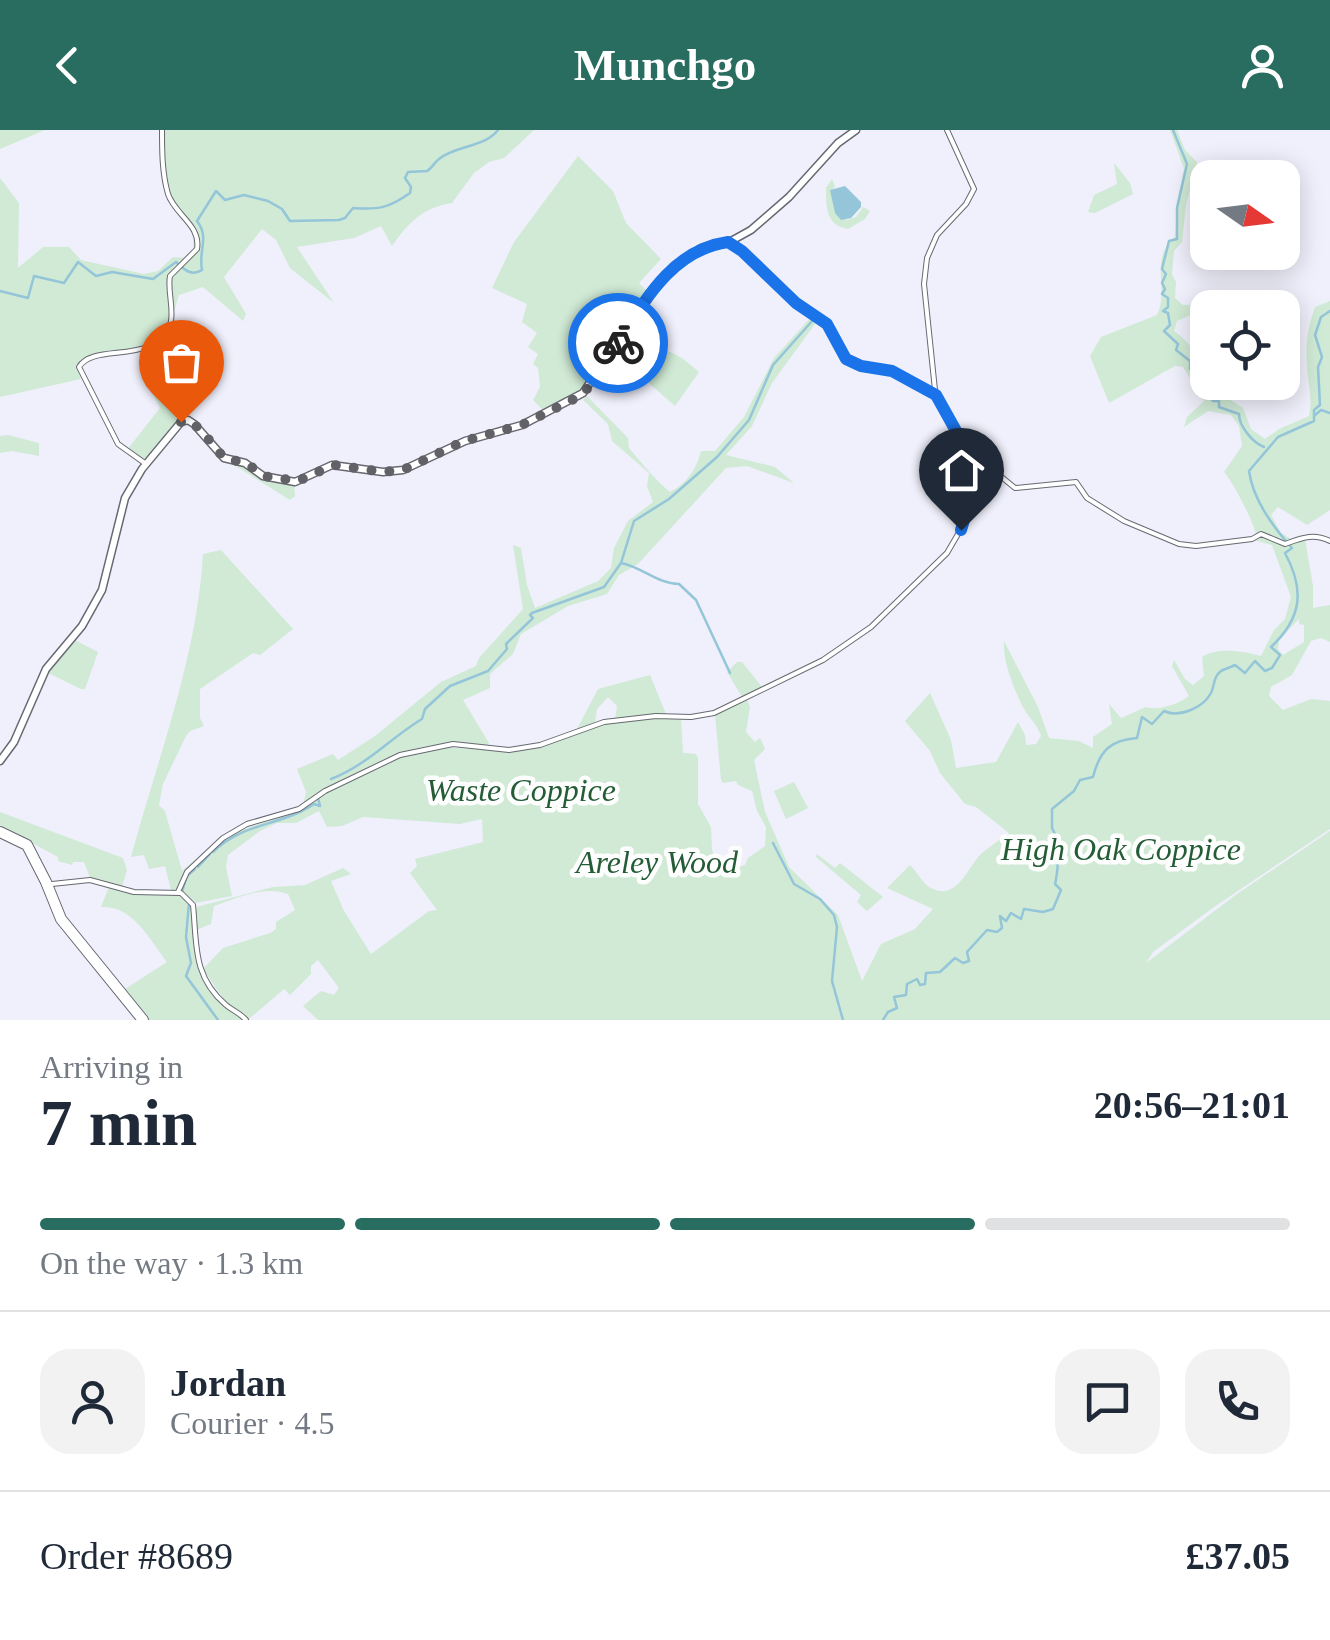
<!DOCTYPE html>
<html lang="en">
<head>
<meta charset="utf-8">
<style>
  body { margin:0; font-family:Georgia,serif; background:#f2f2f3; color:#1f2937; height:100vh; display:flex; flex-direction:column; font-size:38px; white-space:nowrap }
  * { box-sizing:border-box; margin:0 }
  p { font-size:32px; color:#747a83 }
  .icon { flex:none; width:55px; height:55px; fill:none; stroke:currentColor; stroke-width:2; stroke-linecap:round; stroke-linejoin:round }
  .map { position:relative; height:890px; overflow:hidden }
  .panel { display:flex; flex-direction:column; background:#fff; flex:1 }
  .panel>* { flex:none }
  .needle { width:65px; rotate:104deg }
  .fabs { position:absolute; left:1190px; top:30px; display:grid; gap:20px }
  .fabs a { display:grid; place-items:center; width:110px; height:110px; border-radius:20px; background:#fff; box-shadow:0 5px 25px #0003; font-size:50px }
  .pin { position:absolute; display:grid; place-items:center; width:85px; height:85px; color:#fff; margin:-102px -42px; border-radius:50% 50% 50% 0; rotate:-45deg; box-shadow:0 0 10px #0007 }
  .pin .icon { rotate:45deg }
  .courier { position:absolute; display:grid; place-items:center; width:100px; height:100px; margin:-50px; border:8px solid #1a73e8; border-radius:50%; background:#fff; color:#222; box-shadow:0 2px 12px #0007 }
  .summary em { font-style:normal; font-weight:700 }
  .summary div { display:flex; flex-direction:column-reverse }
  .summary { display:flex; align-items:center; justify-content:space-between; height:170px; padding:0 40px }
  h1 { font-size:65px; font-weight:700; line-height:75px }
  .bar { display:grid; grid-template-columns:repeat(4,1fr); gap:15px 10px; align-content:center; height:120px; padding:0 40px }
  .bar i { height:12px; border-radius:8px; background:#e0e1e3 }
  .bar .current { background:#296d60 }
  .bar p { grid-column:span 4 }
  .line { display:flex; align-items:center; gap:25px; padding:0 40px; border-top:2px solid #e0e1e3 }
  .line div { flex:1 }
  .round { display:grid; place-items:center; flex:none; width:105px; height:105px; border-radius:30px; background:#f2f2f3 }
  header { display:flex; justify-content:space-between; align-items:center; height:130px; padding:0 40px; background:#296d60; color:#fff; font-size:45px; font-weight:700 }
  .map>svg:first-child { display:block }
  .green { fill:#d0ead5; fill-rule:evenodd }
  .water { fill:#94c5d8 }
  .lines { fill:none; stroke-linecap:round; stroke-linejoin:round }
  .stream { stroke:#94c5d8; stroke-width:2.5 }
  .minor-casing { stroke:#676871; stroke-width:6 }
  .tertiary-casing { stroke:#676871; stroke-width:9 }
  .primary-casing { stroke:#676871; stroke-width:12 }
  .minor { stroke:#fff; stroke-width:4 }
  .tertiary { stroke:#fff; stroke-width:6 }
  .primary { stroke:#fff; stroke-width:10 }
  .done { stroke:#616167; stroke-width:10; stroke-dasharray:0 18 }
  .route { stroke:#1a73e8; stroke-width:12 }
  .labels { text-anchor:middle; stroke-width:9; stroke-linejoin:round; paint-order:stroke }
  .park-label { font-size:32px; font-style:italic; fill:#245c36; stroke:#fefefe }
</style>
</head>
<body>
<header><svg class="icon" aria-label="back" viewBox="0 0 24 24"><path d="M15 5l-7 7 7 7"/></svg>Munchgo<svg class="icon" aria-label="person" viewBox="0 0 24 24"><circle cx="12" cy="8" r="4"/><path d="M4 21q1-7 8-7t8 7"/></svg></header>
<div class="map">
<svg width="1330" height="890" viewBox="0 0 1330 890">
  <rect width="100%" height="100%" fill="#eff0fb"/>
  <g class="green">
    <path d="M0 0H45L0 19Z"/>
    <path d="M164 0H534L504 28 489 32 474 43 452 73C422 78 409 92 392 116L381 96 354 108 297 117 334 173 290 138 276 110 262 99 224 147 246 184 243 191 203 157 179 165 172 188C171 172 165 151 178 138 188 128 196 127 200 113 195 96 183 87 174 72 162 51 164 23 164 0Z"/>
    <path d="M1170 0H1177L1185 20 1197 32 1186 75 1182 112 1174 121 1172 144 1176 152 1175 168 1183 175 1219 173 1177 191 1174 201C1187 209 1195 224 1207 235V254L1243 278 1251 299 1265 309 1279 299 1309 286C1313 267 1308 255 1307 236 1305 214 1308 197 1315 177L1330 171V380L1307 395 1278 377 1271 385 1281 403 1293 410 1281 413 1265 404 1256 406C1256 396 1232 350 1224 342L1242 316 1239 296 1231 285 1208 281 1184 297 1187 287 1204 271 1183 237 1175 236 1109 273 1090 226 1101 207 1157 185C1170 159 1148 129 1175 107L1178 67 1184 39Z"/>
    <path d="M578 26 613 61 626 93 661 129 639 153 648 162 582 260 545 282 533 270 540 257 538 238 533 234 538 224 528 217 537 203 522 192 527 174 492 158 514 112Z"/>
    <path d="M1114 33 1130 53 1133 64 1095 83 1088 82 1094 65 1117 54Z"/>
    <path d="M0 48 19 73 18 138 43 117H69L81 130 144 144 158 141 173 127 186 128 193 119 194 104 196 117C189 127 174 133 169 145 162 161 173 178 169 193 159 225 107 221 83 228L76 236 81 249 0 267Z"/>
    <path d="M832 49 835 57 831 60 846 90 856 87 863 77 870 81 865 89 848 99C826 95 826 78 826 58Z"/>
    <path d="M812 186 818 190 772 253 752 296 726 325 775 337 794 353 747 336 726 338 638 434 619 445 607 464 568 476 521 504 513 524 490 544V558L463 570 489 613 487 616C445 610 395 616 362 644L404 626 440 617 508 621 535 618 603 593 655 587 681 588 683 623 696 624 698 628V674L711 697 712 720 719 739 725 742 745 735 748 728 765 716 766 697 757 681 752 661 738 655 736 651 723 653 721 650 715 584 747 569 750 577 746 602 755 612 760 608 765 619 754 630 765 682 789 737 838 785 862 851 881 814 915 799 933 779 887 758 910 735C918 743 923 755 933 759 958 770 968 736 982 723 990 716 1000 710 1009 703L976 677 965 674 940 643 930 621 905 591 930 563 951 610 956 638 996 632 1018 592 1025 605 1026 615 1036 614 1041 606C1037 594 1030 589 1024 579 1015 562 1002 530 1004 511L1038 577 1049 608 1079 611 1093 618V607L1112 594 1109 574 1121 588 1146 577C1158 581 1179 574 1189 566L1172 536 1174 530 1185 549 1193 555 1204 546 1202 527C1218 517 1242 521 1261 526L1274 500 1285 489 1291 467 1272 415 1253 410 1264 406 1286 415 1305 409 1313 456V478L1330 475V512L1321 508 1311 511 1292 545 1271 557 1269 566 1283 580 1311 569 1330 571V699L1214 777 1153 822 1146 833 1237 764 1330 701V890H318L303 876 321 861 334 865 339 858 318 830 311 836V844L290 865 284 859 248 890 226 873 203 839 223 818 270 803 276 799V792L295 780 288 764C264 755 238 768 214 776L211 794 194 801 196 777 273 757 305 755 343 738 351 744 331 751 344 781 371 824 429 781 437 780 410 743 417 736 415 729 483 712 482 689 460 694 363 687 342 696 327 697 319 681 296 693H277L260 701 228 725 226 737 232 766 196 773 182 761C185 746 194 740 204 729 243 685 277 699 316 668L315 665 303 675 306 662 297 639 333 624 338 630 375 606 441 552 476 536 479 528 523 479 513 415 521 418 527 455 535 478 598 451 611 438 614 418 628 391 653 372 647 356 649 343 612 311 608 294 583 270 587 266 628 308 629 318C640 331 657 352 670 362 686 354 697 339 701 321H715L744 287 774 228ZM1299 489V494L1304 495V512L1283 525 1278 519 1279 510Z"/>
    <path d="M660 217 682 228 699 242 675 276 643 248Z"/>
    <path d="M167 246 189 287 146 330 127 320 160 278 150 257Z"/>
    <path d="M8 305 39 313V326L12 321 0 323V306Z"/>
    <path d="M226 330 241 333 255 344 294 353 295 366 290 370Z"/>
    <path d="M221 420 293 499 260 525 253 523 200 559V588L204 596 190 601 186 606 163 654 159 675 165 681 182 741 218 710 185 741 176 761 171 760 165 736 149 739 144 725 131 727C158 627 197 528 203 424Z"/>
    <path d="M73 509 98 522 85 559H81L46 542Z"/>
    <path d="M737 532H742L762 557 742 567 727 542Z"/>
    <path d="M650 545 666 584 615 589 617 576 608 567 597 579 595 592 577 599 598 559Z"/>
    <path d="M794 652 808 678 786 689 774 661Z"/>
    <path d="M0 682 123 728 127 740 122 757 90 748 84 732H73L72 735 58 731V727L34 714 32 718 0 701Z"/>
    <path d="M817 724 835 738 840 733 883 767 867 781 857 772 861 765 816 727Z"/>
    <path d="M109 757 180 765 191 775C194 805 191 837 214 862 223 872 235 880 244 890H145L122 861 167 832C150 810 133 775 101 777Z"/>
  </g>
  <path class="water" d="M845 56 861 72V77L851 88 841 90 835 83 830 60Z"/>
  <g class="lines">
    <g class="stream">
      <path d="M1173 0 1187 34 1177 78V109L1169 111 1162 139 1166 144 1162 153 1165 159 1162 164 1168 168V177L1163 181 1168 183 1170 195 1164 201 1178 214 1176 220 1190 231V239L1204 245 1201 250 1205 262 1213 271H1219V277L1239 284C1239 296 1252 312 1264 317"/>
      <path d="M0 161 28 168 34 146 64 153 78 132 96 146 112 142 153 149 176 132C184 139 191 147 202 140 198 120 210 108 197 91L216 61 225 70 244 65 268 71 282 79 290 91 339 90 345 88 353 78C378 80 389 78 410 63L411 57 405 48 408 42 427 41C432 38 435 32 439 29 456 15 484 18 498 0"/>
      <path d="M1315 285 1321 280 1330 283"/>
      <path d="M621 433C642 437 658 454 679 454L696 470 730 543"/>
      <path d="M331 649C366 636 393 606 422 589L425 579 450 556 488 541 507 519 506 514 533 488 530 485 532 483 604 457 621 433 634 391 669 369 717 327 749 290 773 235 813 190"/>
      <path d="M773 713 794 754 820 769 834 785 837 797 832 851 843 890"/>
      <path d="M213 722C243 692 282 696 314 674L320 676 318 668"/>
      <path d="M198 737 210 724"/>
      <path d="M182 762 187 746 195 739"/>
      <path d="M189 773 186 807 191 833 186 846 218 890"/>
      <path d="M883 890 888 882 897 878 894 867 906 865 907 854 917 849 920 855 925 854 926 843 940 842 955 828 963 833 969 831 967 822 987 800 997 802 1002 798 1000 786 1006 791 1011 783 1021 789 1024 779 1043 782 1053 779 1061 760 1055 754C1059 738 1057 728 1060 714L1052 698V679L1074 661 1080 650 1093 647C1100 619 1112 610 1137 608L1142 587 1152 594 1164 581C1179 588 1203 578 1211 563 1215 555 1213 547 1221 541 1222 540 1234 536 1235 535L1245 543 1255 531 1265 541 1272 538 1280 525 1271 517C1302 488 1305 460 1285 423L1292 418C1273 397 1253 370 1249 341L1278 307 1314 291V280L1320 275 1318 237 1322 227 1315 205 1321 187 1330 181"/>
    </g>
    <defs>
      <g id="minor">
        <path d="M947 0 974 59 966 74 937 105 927 128 924 154 935 260 939 275 965 317 1015 358 1076 352 1087 368 1124 391 1179 414 1196 416 1252 409 1261 404 1285 414C1302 408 1313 403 1330 411"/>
        <path d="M729 113 743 121 796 173 827 194 846 229 861 236 891 241 935 265"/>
        <path d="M146 334 118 314 79 237C94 212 154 236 170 195 175 181 167 161 170 146L197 119C201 95 175 85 168 64 162 43 162 21 162 0"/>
        <path d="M52 754 90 750 134 762 181 763 193 775C197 813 192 846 226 875 233 881 240 883 246 890"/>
        <path d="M178 762 187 742 223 708 247 694 299 679 325 661 400 625 453 614 509 620 540 615 604 592 656 586 691 587 714 583 823 530 871 497 947 423 961 399 972 364 986 337"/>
      </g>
      <path id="tertiary" d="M0 631 14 612 46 539 82 496 102 460 125 368 142 339 181 292 188 290 194 294 224 328 245 333 263 346 295 352 332 335 383 342 403 340 465 311 522 295 583 263 649 164 673 137 701 118 733 110 751 100 789 67 838 13 856 0"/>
      <path id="primary" d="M0 702 27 715 46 752 61 789 143 890"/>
    </defs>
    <use href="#minor" class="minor-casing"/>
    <use href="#tertiary" class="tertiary-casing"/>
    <use href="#primary" class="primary-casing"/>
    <use href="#minor" class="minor"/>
    <use href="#tertiary" class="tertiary"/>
    <use href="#primary" class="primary"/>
  </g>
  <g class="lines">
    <path class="done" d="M181 292 188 290 200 299 224 328 245 333 268 347 298 351 334 335 383 342 403 340 464 311 522 295 578 267 588 258 618 213"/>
    <path class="route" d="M618 213C645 170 672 120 728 112L742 121 796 173 827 194 846 229 861 236 892 241 936 265 965 317 986 336 972 364 961 400"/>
  </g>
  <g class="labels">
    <g class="park-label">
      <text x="521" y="671">Waste Coppice</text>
      <text x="1121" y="730">High Oak Coppice</text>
      <text x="657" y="743">Areley Wood</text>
    </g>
  </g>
</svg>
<div class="fabs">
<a><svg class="needle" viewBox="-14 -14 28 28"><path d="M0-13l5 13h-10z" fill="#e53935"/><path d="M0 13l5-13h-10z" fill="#747a83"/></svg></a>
<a><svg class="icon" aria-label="locate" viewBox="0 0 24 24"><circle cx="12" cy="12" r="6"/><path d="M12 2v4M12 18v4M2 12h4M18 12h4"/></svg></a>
</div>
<div class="pin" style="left:181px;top:292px;background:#ea580c"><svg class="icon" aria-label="bag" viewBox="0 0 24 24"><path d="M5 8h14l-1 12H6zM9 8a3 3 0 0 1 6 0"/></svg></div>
<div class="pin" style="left:961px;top:400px;background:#1f2937"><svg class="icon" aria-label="home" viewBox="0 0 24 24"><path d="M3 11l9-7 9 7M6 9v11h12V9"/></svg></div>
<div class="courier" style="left:618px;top:213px"><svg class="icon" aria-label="bike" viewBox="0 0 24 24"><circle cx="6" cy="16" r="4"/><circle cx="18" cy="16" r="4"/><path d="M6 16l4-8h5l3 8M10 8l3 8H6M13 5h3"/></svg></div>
</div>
<section class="panel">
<div class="summary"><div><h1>7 min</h1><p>Arriving in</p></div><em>20:56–21:01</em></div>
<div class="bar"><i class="current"></i><i class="current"></i><i class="current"></i><i></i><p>On the way · 1.3 km</p></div>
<div class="line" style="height:180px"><a class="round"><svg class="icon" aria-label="person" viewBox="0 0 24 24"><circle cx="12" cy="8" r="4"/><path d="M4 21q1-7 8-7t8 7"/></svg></a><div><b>Jordan</b><p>Courier · 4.5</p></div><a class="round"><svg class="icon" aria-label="chat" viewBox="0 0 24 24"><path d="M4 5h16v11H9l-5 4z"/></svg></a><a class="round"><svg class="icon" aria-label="phone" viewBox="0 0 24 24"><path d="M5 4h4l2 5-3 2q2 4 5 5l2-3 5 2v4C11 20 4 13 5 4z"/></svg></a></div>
<div class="line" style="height:130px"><div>Order #8689</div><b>£37.05</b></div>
</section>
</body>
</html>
